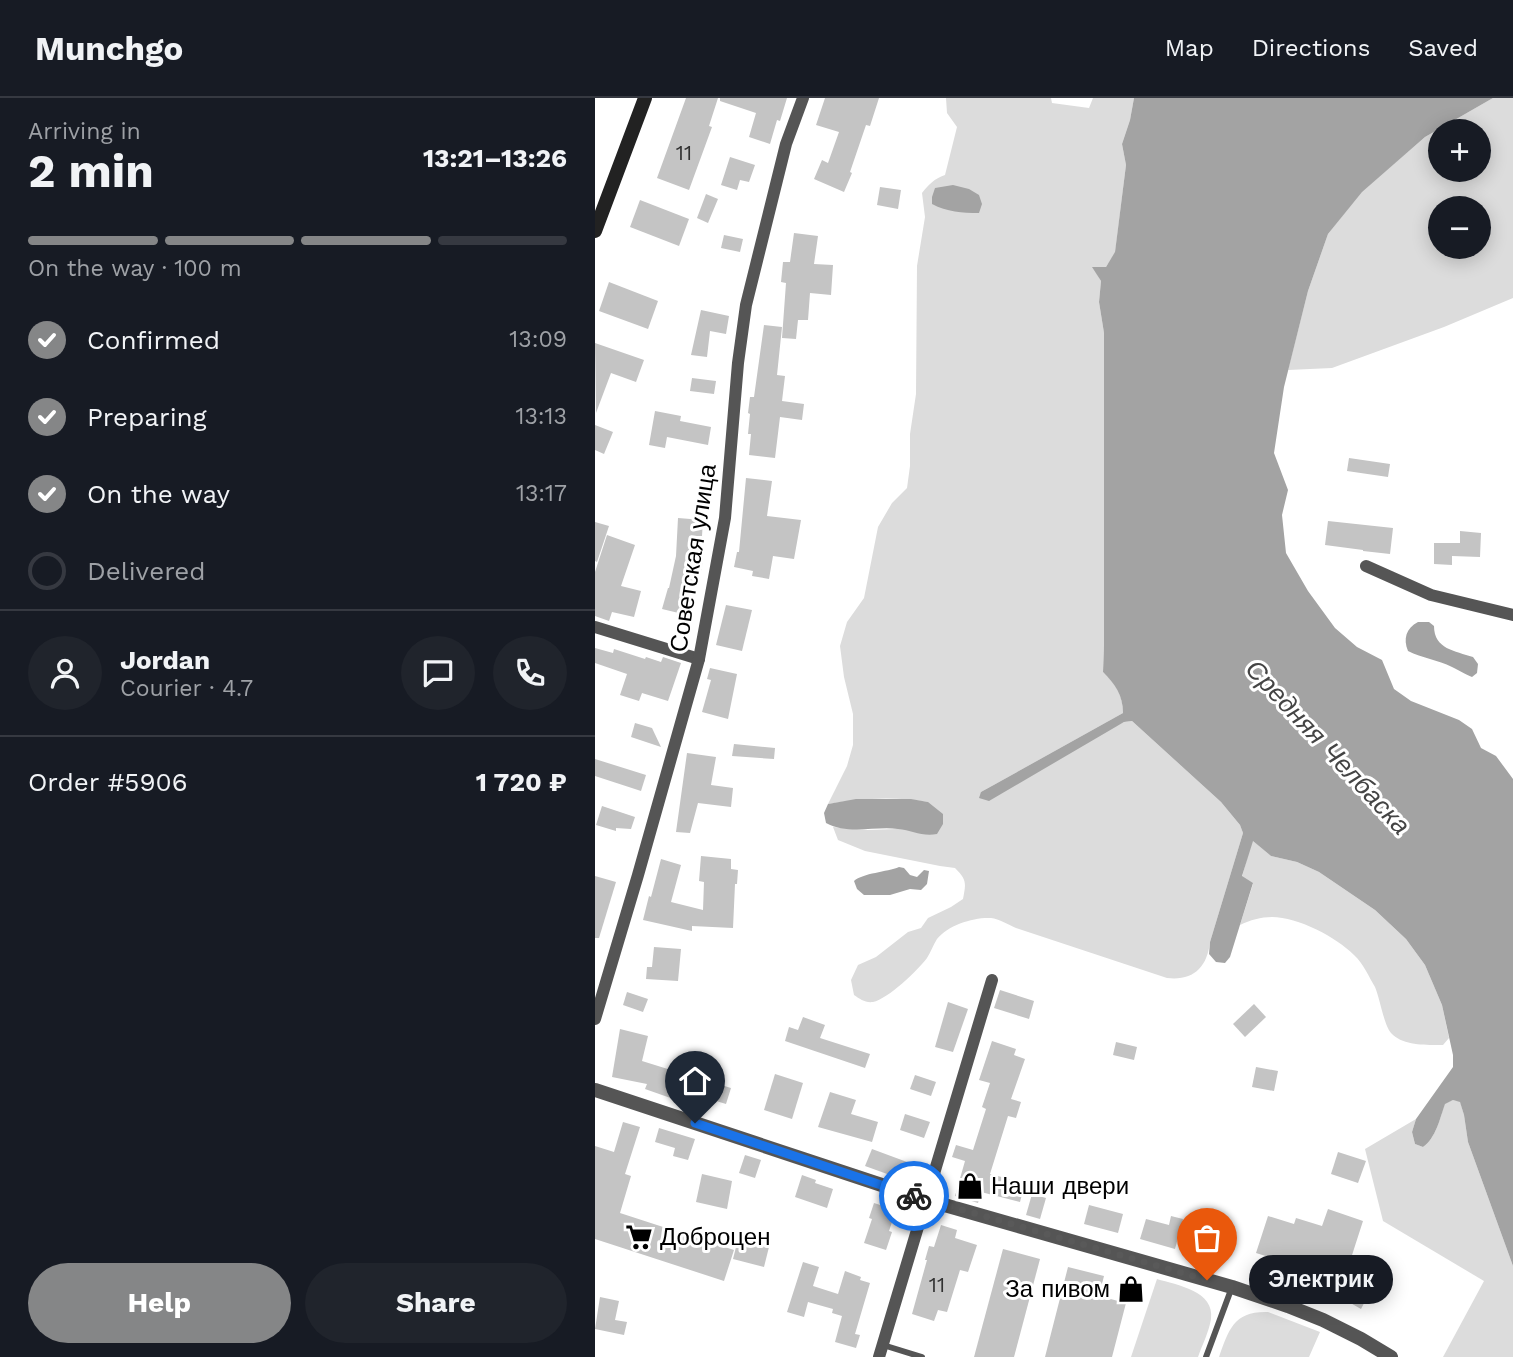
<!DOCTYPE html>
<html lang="en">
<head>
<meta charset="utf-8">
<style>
  body { margin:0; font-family:"Work Sans",sans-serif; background:#20242c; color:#f1f3f6; height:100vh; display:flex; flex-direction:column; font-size:26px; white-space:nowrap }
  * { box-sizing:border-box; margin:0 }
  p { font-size:23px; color:#9ea1a6 }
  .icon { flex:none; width:38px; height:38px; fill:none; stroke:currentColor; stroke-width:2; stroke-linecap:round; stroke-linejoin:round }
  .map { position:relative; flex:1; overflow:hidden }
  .drawer { display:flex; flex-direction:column; background:#171b24; width:595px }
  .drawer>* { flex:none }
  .tools { position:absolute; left:833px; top:21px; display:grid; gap:14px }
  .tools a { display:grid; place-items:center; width:63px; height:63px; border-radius:50%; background:#171b24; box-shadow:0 4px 18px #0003; font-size:35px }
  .pin { position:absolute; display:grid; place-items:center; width:60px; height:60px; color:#fff; margin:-72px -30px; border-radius:50% 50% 50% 0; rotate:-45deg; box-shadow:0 0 7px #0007 }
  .pin .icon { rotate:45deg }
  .courier { position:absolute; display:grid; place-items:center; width:70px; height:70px; margin:-35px; border:5px solid #1a73e8; border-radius:50%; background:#fff; color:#222; box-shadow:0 2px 9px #0007 }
  .bubble { position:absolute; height:49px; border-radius:24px; background:#171b24; box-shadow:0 4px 18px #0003; font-size:23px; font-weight:700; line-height:49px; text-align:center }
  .head em { font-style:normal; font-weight:700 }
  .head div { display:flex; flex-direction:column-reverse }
  .head { display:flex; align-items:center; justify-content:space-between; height:119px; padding:0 28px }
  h1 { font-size:46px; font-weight:700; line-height:52px }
  .bar { display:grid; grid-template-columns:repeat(4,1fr); gap:10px 7px; align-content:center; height:84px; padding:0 28px }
  .bar i { height:9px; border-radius:5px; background:#363941 }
  .bar .on { background:#858687 }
  .bar p { grid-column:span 4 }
  .line { display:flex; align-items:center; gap:18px; padding:0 28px; border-top:2px solid #363941 }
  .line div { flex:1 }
  .round { display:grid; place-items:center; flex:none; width:74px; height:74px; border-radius:37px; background:#20242c }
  ol { padding:0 28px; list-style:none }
  li { display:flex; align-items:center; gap:21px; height:77px }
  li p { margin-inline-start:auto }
  li .icon { padding:7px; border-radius:50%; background:#858687; color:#fff; stroke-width:4 }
  li:last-child { color:#9ea1a6 }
  li i { width:38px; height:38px; border:4px solid #363941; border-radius:50% }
  .cta { display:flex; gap:14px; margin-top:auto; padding:14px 28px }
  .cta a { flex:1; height:80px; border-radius:42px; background:#858687; color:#fff; font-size:28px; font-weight:700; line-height:80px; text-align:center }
  .cta a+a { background:#20242c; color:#f1f3f6 }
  header { display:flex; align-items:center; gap:42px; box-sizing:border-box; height:98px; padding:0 35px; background:#171b24; border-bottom:2px solid #363941 }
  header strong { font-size:33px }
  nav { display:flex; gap:38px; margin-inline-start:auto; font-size:24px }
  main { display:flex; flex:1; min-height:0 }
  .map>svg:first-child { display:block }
  .green { fill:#dcdcdc; fill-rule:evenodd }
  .water { fill:#a3a3a3 }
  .building { fill:#c4c4c4 }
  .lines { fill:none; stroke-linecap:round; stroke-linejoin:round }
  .service { stroke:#555; stroke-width:6 }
  .minor { stroke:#555; stroke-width:12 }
  .tertiary { stroke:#555; stroke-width:14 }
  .secondary { stroke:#222; stroke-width:14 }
  .done { stroke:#595959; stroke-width:7; stroke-dasharray:0 12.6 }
  .route { stroke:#1a73e8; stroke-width:9 }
  .labels { text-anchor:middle; stroke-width:6; stroke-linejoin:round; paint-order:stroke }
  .number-label { font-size:21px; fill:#313131 }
  .street-label { font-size:24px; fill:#000; stroke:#fff }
  .poi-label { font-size:24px; fill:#000; stroke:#fff; text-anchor:start }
  .water-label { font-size:26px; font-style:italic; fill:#444; stroke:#fff }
</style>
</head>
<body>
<header>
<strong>Munchgo</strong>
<nav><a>Map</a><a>Directions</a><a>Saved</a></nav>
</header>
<main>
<section class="drawer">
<div class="head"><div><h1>2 min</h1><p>Arriving in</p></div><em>13:21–13:26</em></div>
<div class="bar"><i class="on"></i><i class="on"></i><i class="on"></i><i></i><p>On the way · 100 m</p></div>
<ol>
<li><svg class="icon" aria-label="check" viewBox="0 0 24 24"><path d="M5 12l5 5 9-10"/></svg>Confirmed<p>13:09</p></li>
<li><svg class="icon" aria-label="check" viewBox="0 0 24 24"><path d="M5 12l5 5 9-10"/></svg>Preparing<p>13:13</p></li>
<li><svg class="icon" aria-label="check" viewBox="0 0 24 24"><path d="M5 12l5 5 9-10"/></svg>On the way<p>13:17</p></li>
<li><i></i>Delivered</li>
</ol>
<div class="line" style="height:126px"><a class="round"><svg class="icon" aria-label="person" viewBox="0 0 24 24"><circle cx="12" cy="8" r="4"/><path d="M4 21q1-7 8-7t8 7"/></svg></a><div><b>Jordan</b><p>Courier · 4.7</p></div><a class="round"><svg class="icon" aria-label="chat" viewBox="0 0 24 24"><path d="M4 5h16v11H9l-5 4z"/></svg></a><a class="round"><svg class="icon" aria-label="phone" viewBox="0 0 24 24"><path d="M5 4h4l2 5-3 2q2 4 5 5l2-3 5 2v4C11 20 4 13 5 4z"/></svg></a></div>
<div class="line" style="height:91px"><div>Order #5906</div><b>1 720 ₽</b></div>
<div class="cta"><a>Help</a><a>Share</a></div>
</section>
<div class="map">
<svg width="918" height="1259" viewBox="0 0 918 1259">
  <rect width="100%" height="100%" fill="#fff"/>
  <g class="green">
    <path d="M351 0H456L457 5 494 10 498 0H539L535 22 527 46 531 67 520 155 511 169H498L506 183 504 204 509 235V548L508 574C521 586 528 597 528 615L386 694 529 624 537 623 626 704 645 727 648 735 615 844C612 870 598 883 572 880L421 830C414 827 404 821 396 820 379 819 353 827 342 841 338 847 336 854 332 860 323 872 293 901 278 904 270 905 265 901 259 897L256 882 263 867 281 859 313 834 326 830 333 820 356 809 368 801C371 785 372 782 360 770L345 768 270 753 243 742 238 729 273 732 302 731 333 704C300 698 266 700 233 706L252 668 258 647V616L249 579 245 548 252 524 269 500 283 429 297 405 312 390 315 368V336L321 296 322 168 330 119 327 95C334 86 339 81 350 77L362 29 352 15Z"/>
    <path d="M898 0H918V200L849 229 737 270 693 272 713 193 733 136 766 94 830 39ZM845 33H884V72H845ZM845 110H884V149H845Z"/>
    <path d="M657 742 676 758 702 764 724 774 780 812 811 841 830 867 847 907 854 940 848 947C831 947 808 948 796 935 789 927 785 901 780 889 774 879 768 865 759 857 741 839 703 819 677 819 666 819 655 822 645 827L658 786 647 779Z"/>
    <path d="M858 1002 865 1003 869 1017 873 1044 918 1168V1259H848L889 1183 788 1123 770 1051 821 1021 817 1034 820 1046 828 1049C841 1040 845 1020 850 1005Z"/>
    <path d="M562 1181C582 1187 620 1193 616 1221 614 1234 607 1247 603 1259H536Z"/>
    <path d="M673 1214 725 1234 714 1259H624C634 1231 639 1213 673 1214Z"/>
  </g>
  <g class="water">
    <path d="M539 0H898L830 39 767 94 733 136 713 193 689 289 679 355 693 392 687 417 691 455 713 493 740 530 762 549 787 562 799 591 816 603 864 622 877 631 886 650 901 658 918 681V1168L873 1044 869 1017 865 1004 858 1002 850 1006C845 1020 841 1040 828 1049L820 1046 817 1034 821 1021 858 969V957L847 907 830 867 811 841 780 812 724 774 702 764 676 758 658 743 647 778 658 785 635 859 630 865 621 864 614 856 615 844 648 735 645 727 626 704 537 623 529 624 394 703 384 700 386 694 528 615C528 597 520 586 508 574L509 548V235L504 204 506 183 497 169H511L520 154 531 67 527 46 535 22Z"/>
    <path d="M358 87 374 91 384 97 387 106 384 115C367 115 352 114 337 106V99L340 90Z"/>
    <path d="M823 524H834L839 528C839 551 860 553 878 559L883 566 882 575 877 579C869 576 864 572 857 569 843 562 827 560 813 553 808 541 811 530 823 524Z"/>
    <path d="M261 701H316L333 704 348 716V726L342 736C327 739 317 732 303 731 280 728 253 737 231 725L229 715 233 706Z"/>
    <path d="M304 769 309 770 315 777 322 779 329 772 334 773 332 786 326 792 315 791 295 797H269L262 791 259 783C268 775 292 774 304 769Z"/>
  </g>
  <g class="building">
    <path d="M91 0H123L114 28 117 29 94 92 62 80Z"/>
    <path d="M125 0H192L185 23 182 22 175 46 154 39 161 15 125 3Z"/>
    <path d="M230 0H284L275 28 271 27 255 74 257 75 249 94 219 81 227 62 233 65 244 34 221 27Z"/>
    <path d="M135 59 160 67 154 84 145 82 142 92 126 87Z"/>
    <path d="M285 89 306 92 303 111 282 107Z"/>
    <path d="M111 96 123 101 113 125 102 120Z"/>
    <path d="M45 102 94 121 84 148 35 129Z"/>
    <path d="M199 135 223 138 219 166 238 167 236 197 215 195 213 222H203L201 241 187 240 191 185 186 184 188 164H195Z"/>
    <path d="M129 137 148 141 145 154 126 150Z"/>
    <path d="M14 184 63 203 53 231 4 213Z"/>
    <path d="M106 212 134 218 131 236 115 233 112 259 96 257Z"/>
    <path d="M169 227 187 229 182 277 190 278 187 303 209 306 207 322 185 319 180 360 154 357 156 336H153L155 316 153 315 155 299H159Z"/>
    <path d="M0 245 49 262 41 284 16 275 1 315Z"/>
    <path d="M97 280 121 283 119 296 95 293Z"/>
    <path d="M60 313 86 318 85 323 116 329 113 347 72 339 70 350 54 347Z"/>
    <path d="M0 327 18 334 9 356 0 352Z"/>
    <path d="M754 360 795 366 793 379 752 373Z"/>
    <path d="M151 380 177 383 172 418 206 422 199 461 178 458 174 481 157 478 158 473 139 469 142 454H144Z"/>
    <path d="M83 420 108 422 107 438H102L100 462 108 464 103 487H100L92 517 67 511 73 490H74L81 458Z"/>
    <path d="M733 423 798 430 795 456 768 453V452L730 447Z"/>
    <path d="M0 424 14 428 2 464 0 463Z"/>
    <path d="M865 433 886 435 885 459 857 458V467L839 466V445H865Z"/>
    <path d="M12 437 40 447 26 488 46 493 39 519 17 514 14 523 0 518V474Z"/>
    <path d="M131 507 157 512 147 553 121 547Z"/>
    <path d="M0 550 18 555 19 551 50 561 51 559 66 564 68 559 86 565 73 603 47 595 44 603 25 597 32 576 0 565Z"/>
    <path d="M115 570 142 576 133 621 107 614 116 582 112 581Z"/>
    <path d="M40 625 57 630 66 649 36 639Z"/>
    <path d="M139 646 180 650 179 661 137 658Z"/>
    <path d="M92 655 121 659 116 687 138 690 136 709 103 705 95 735 81 734Z"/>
    <path d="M0 661 51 677 46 693 0 678Z"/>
    <path d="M7 708 40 719 36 731 21 730V733L1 727Z"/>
    <path d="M106 758 136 761V771L143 772 142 786H140L138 830 97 828V833L48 822 54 798 56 799 66 761 86 767 76 804 108 812 109 784 104 783Z"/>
    <path d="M0 778 21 784 4 840H0Z"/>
    <path d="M59 849 86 851 83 883 51 881 52 869H57Z"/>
    <path d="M405 892 439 903 434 921 399 910Z"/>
    <path d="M32 894 53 901 48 914 28 907Z"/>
    <path d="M353 904 373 911 358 954 340 949Z"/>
    <path d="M659 906 671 919 650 939 638 926Z"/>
    <path d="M208 919 230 927 225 940 275 956 270 970 190 943 194 929 203 932Z"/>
    <path d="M25 931 53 938 47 963 92 977 95 968 115 975 113 983 136 990 131 1006 108 999 104 1010 50 991 52 986 17 979Z"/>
    <path d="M397 943 421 951 419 957 430 961 416 1001 426 1004 421 1020 413 1018 395 1076 430 1085 425 1104 386 1094 383 1105 360 1098 370 1063 357 1059 361 1047 378 1052 391 1011 387 1009 395 985 384 982Z"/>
    <path d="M521 944 542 949 539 962 518 957Z"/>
    <path d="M661 969 683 973 679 993 657 989Z"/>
    <path d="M180 976 208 985 197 1021 169 1012Z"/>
    <path d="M320 977 341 984 336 998 315 991Z"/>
    <path d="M235 994 261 1002 256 1016 283 1024 277 1044 223 1029Z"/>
    <path d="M310 1016 335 1024 329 1040 305 1032Z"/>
    <path d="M28 1024 45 1029 30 1076 36 1078 25 1115 139 1152 129 1183 0 1141V1048L19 1054Z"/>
    <path d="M64 1030 100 1041 93 1062 78 1058 80 1050 60 1044Z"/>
    <path d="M277 1051 312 1064 306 1081 270 1068Z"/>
    <path d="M743 1054 771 1063 763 1085 736 1076Z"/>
    <path d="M150 1057 166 1062 160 1080 144 1075Z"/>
    <path d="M107 1076 137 1083 132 1111 101 1104Z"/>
    <path d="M207 1077 221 1082 220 1085 238 1091 232 1110 200 1099Z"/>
    <path d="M437 1096 451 1100 445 1121 431 1117Z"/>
    <path d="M279 1105 301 1112 294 1133 297 1134 291 1152 269 1145 277 1121 274 1120Z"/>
    <path d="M494 1107 528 1116 523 1135 489 1126Z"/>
    <path d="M733 1111 768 1123 749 1182 661 1155 673 1118 699 1126 701 1120 727 1128Z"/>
    <path d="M576 1118 588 1121 580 1151 545 1141 551 1121 574 1127Z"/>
    <path d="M346 1127 362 1132 360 1140 382 1147 373 1174 365 1172 352 1214 343 1212 339 1223 317 1216 332 1162H330L334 1148 339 1149Z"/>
    <path d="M144 1137 175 1145 169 1169 138 1161Z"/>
    <path d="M408 1151 445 1161 419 1259H379Z"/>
    <path d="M208 1164 224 1169 218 1188 243 1196 250 1173 266 1179 265 1182 275 1185 260 1236 265 1237 261 1250 240 1244 247 1218 237 1215 238 1211 213 1204 209 1219 192 1214Z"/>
    <path d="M473 1169 509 1178 504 1198 531 1205 517 1259H450Z"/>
    <path d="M533 1180 548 1184 543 1203 528 1199Z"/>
    <path d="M762 1184 776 1192 766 1211 752 1203Z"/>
    <path d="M5 1199 24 1203 20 1222 32 1224 29 1237 0 1231Z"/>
  </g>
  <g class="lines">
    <g class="service">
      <path d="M288 1247 327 1259"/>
      <path d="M611 1259 637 1189"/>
    </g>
    <g class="minor">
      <path d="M771 468 836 497 918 517"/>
      <path d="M0 529 104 561"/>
      <path d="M0 921 43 777 104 561 130 420 143 265 151 207 191 46 208 0"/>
      <path d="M284 1259 397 882"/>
    </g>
    <path class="tertiary" d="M0 992 332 1102 637 1189 693 1208 728 1222 766 1241 796 1259"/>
    <path class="secondary" d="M0 133 50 0"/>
  </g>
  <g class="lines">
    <path class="done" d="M319 1098 612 1182"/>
    <path class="route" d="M100 1025 319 1098"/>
  </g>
  <defs>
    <symbol id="shop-bare" viewBox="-9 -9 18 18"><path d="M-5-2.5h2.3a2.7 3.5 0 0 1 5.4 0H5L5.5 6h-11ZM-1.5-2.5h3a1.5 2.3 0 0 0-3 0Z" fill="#000" stroke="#fff" stroke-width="2.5" paint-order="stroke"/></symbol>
    <symbol id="supermarket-bare" viewBox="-9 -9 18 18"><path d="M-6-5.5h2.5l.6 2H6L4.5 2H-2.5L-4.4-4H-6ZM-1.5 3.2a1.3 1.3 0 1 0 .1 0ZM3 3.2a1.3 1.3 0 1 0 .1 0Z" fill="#000" stroke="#fff" stroke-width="2.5" paint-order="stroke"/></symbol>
  </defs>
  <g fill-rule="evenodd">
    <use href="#shop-bare" x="356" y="1069" width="38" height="38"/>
    <use href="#supermarket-bare" x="25" y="1120" width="38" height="38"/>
    <use href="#shop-bare" x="517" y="1172" width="38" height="38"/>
  </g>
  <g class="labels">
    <g class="number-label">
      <text x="89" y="62">11</text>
      <text x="342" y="1194">11</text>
    </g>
    <g class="street-label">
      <text transform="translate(98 460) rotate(-81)" y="8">Советская улица</text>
    </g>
    <g class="poi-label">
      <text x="396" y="1096">Наши двери</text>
      <text x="65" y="1147">Доброцен</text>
      <text x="515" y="1199" text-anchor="end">За пивом</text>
    </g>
    <g class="water-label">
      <text transform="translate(733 649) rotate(47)" y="9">Средняя Челбаска</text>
    </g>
  </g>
</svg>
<div class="tools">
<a>+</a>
<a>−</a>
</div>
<div class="pin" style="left:612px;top:1182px;background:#ea580c"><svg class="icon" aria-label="bag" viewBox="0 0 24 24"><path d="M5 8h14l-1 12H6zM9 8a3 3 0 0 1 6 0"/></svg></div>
<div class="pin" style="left:100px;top:1025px;background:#1f2937"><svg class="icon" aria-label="home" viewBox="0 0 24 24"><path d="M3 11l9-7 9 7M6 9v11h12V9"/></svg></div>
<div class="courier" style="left:319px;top:1098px"><svg class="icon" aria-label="bike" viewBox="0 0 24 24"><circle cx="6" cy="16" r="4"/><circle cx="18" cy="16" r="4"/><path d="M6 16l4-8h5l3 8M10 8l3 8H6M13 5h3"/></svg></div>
<div class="bubble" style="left:654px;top:1157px;width:144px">Электрик</div>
</div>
</main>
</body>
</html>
